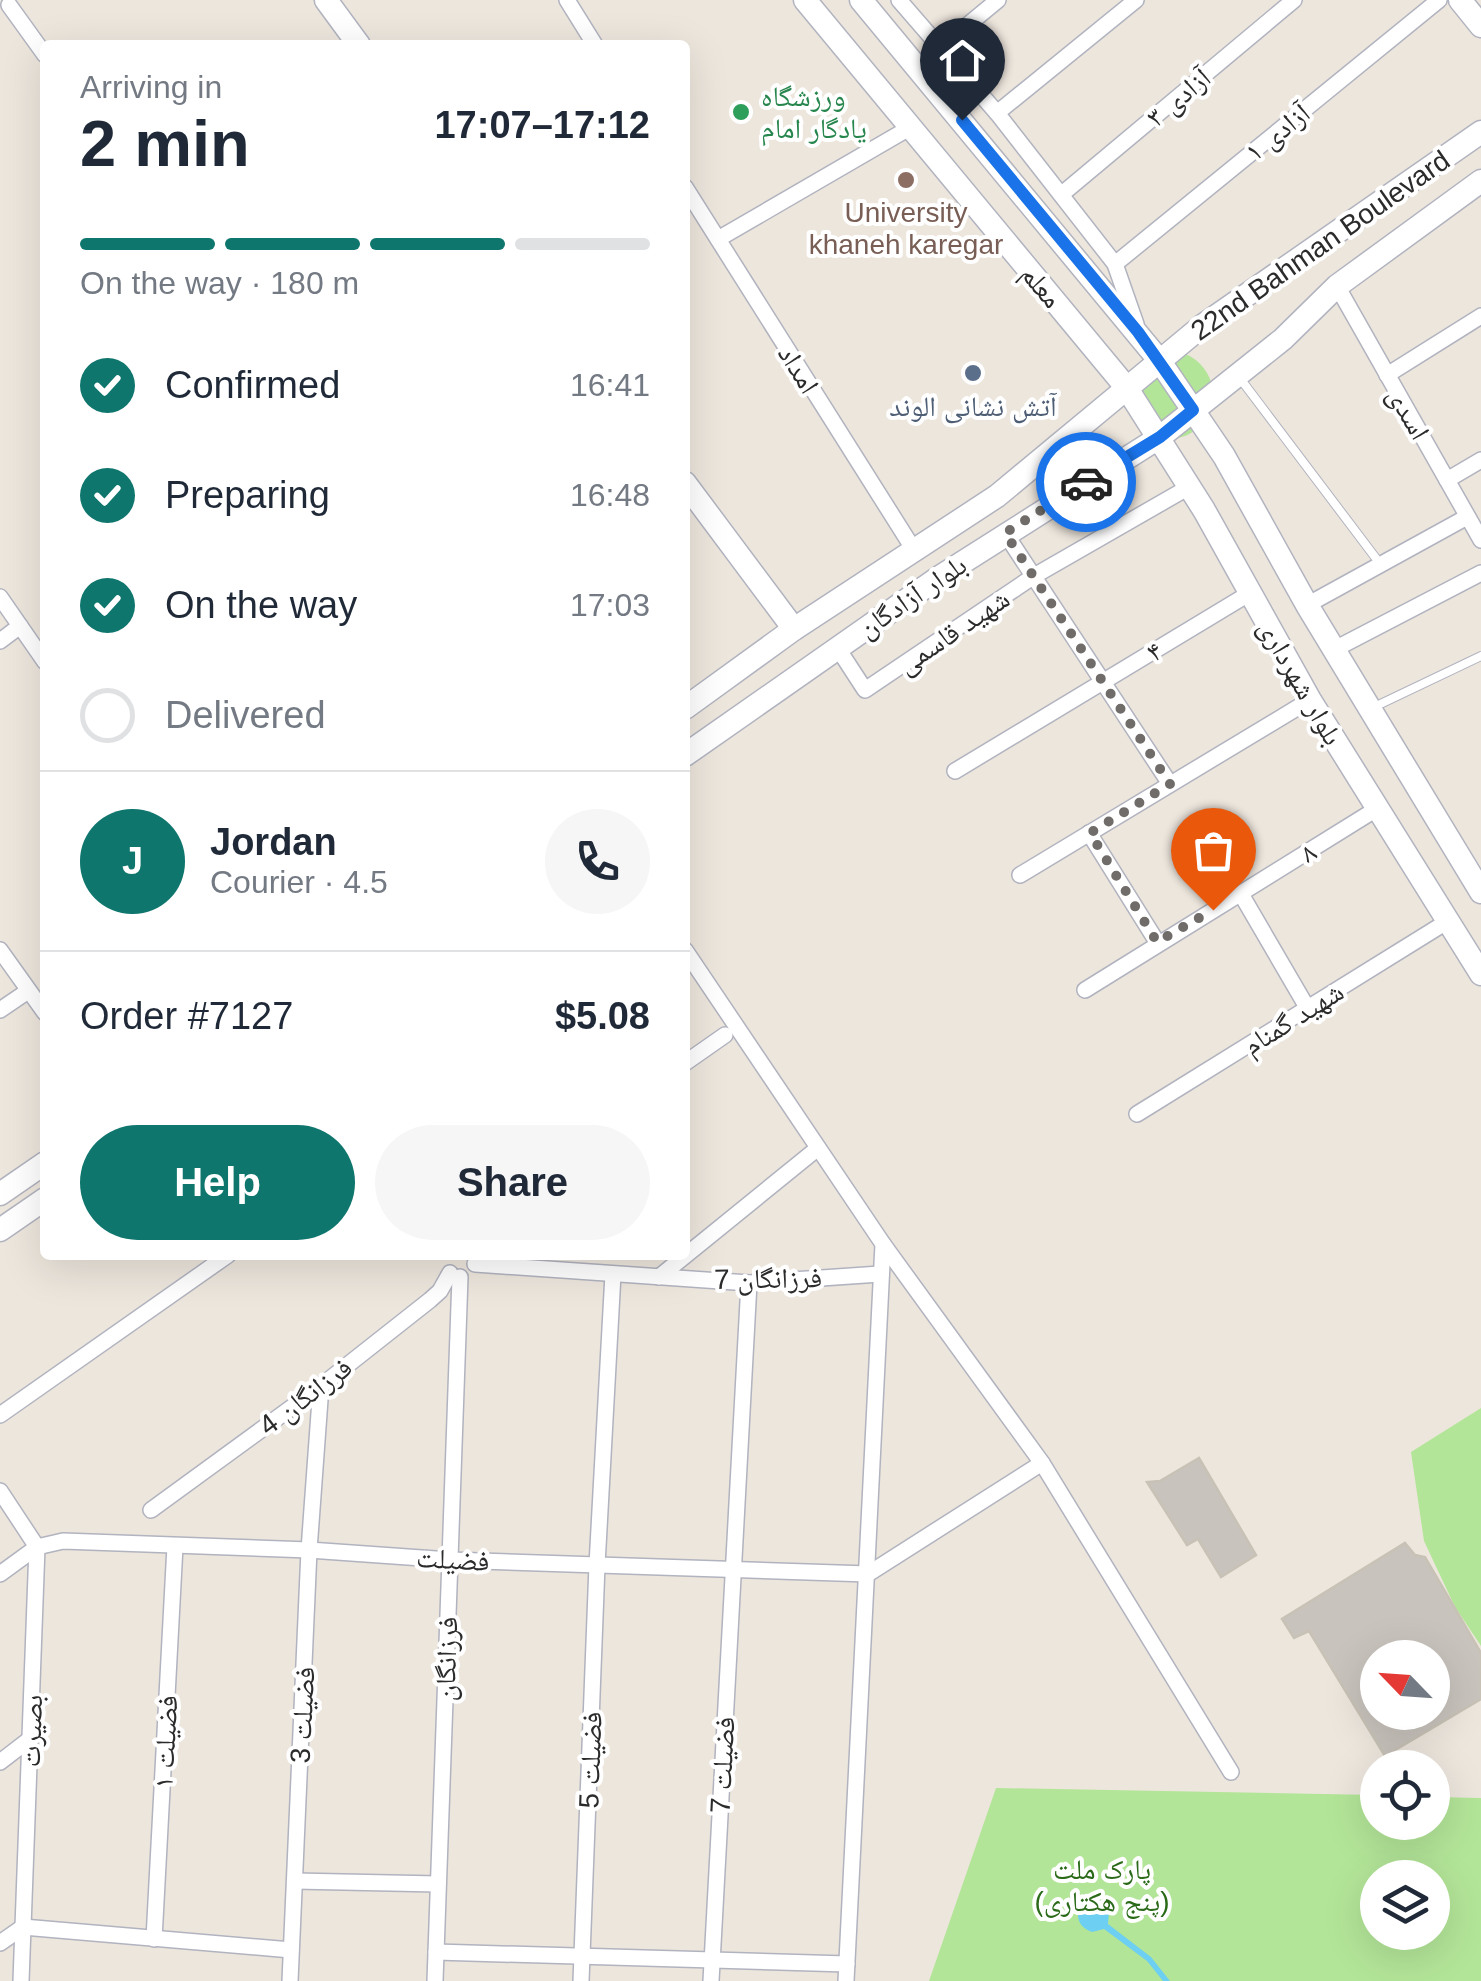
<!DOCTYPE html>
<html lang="en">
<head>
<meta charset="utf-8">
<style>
  body { margin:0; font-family:Arial,"Noto Naskh Arabic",sans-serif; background:#f6f6f7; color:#1f2937; height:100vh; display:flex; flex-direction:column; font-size:38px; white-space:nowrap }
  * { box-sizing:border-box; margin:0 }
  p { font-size:32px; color:#747a83 }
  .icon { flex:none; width:55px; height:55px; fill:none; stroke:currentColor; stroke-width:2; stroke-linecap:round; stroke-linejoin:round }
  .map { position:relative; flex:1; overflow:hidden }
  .side { position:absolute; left:40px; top:40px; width:650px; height:1220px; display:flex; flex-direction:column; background:#fff; border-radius:10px; box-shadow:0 10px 40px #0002 }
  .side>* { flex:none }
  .needle { width:65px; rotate:295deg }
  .buttons { position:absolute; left:1360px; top:1640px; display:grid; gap:20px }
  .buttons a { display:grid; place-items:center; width:90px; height:90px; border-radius:50%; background:#fff; box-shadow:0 10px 40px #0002; font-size:50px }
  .pin { position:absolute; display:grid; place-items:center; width:85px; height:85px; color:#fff; margin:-102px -42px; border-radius:50% 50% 50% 0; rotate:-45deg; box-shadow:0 0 10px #0007 }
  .pin .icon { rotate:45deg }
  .courier { position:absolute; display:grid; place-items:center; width:100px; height:100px; margin:-50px; border:8px solid #1a73e8; border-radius:50%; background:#fff; color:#222; box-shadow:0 2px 12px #0007 }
  .head em { font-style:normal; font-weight:600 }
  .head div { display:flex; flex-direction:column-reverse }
  .head { display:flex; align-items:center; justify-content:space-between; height:170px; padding:0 40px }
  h1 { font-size:65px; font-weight:600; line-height:75px }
  .bar { display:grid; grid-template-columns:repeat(4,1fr); gap:15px 10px; align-content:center; height:120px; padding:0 40px }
  .bar i { height:12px; border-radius:8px; background:#e0e1e3 }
  .bar .current { background:#0f766e }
  .bar p { grid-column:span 4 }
  .line { display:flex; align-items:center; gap:25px; padding:0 40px; border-top:2px solid #e0e1e3 }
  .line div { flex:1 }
  .round { display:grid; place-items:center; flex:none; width:105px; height:105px; border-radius:52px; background:#f6f6f7 }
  ol { padding:0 40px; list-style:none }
  li { display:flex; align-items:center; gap:30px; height:110px }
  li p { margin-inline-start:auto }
  li .icon { padding:10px; border-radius:50%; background:#0f766e; color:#fff; stroke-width:4 }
  li:last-child { color:#747a83 }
  li i { width:55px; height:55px; border:5px solid #e0e1e3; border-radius:50% }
  .button { display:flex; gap:20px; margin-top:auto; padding:20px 40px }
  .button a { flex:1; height:115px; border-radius:60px; background:#0f766e; color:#fff; font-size:40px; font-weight:600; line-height:115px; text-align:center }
  .button a+a { background:#f6f6f7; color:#1f2937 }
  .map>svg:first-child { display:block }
  .green { fill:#b3e598; fill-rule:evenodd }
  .water { fill:#6dcff1 }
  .building { fill:#c8c3bc; stroke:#c8c2b6; stroke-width:2.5; fill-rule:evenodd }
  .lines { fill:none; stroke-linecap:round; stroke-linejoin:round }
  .lane-casing { stroke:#b1b3bf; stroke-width:10 }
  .street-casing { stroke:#b1b3bf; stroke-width:18 }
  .secondary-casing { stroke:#b1b3bf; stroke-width:25 }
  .lane { stroke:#fff; stroke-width:8 }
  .street { stroke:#fff; stroke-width:15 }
  .secondary { stroke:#fff; stroke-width:22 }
  .done { stroke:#6f6c69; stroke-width:10; stroke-dasharray:0 18 }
  .route { stroke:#1a73e8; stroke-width:12 }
  .leisure-dot { fill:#2e9e5b; stroke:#fff; stroke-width:4 }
  .education-dot { fill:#8d6e63; stroke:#fff; stroke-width:4 }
  .service-dot { fill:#5c6f8a; stroke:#fff; stroke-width:4 }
  .labels { text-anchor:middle; stroke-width:8; stroke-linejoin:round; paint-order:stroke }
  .leisure-label { font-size:28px; fill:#27864d; stroke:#fff; text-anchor:start }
  .street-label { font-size:28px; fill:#2b2b2b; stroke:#fff }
  .education-label { font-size:28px; fill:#785e54; stroke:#fff }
  .service-label { font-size:28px; fill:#4e5e75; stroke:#fff }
  .park-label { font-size:28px; fill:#2a6a19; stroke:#fff }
</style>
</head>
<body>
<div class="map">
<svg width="1481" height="1981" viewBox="0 0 1481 1981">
  <rect width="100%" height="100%" fill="#ede6dd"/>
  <g class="green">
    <circle cx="1169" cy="395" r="44"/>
    <path d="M1481 1408V1646L1455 1607 1424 1541 1411 1452Z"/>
    <path d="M996 1788 1377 1795 1378 1822H1432L1433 1797 1481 1798V1981H929ZM1378 1878H1432V1932H1378Z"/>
  </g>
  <path class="water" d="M1095 1900 1101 1901 1109 1911 1108 1924 1151 1957 1170 1981H1163L1147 1961 1104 1929 1092 1932C1072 1925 1074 1903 1095 1900Z"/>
  <g class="building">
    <path d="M1199 1458 1256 1555 1221 1577 1198 1539 1187 1545 1147 1482 1160 1481Z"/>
    <path d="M1405 1543 1415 1555 1425 1557 1481 1653V1699L1385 1756 1309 1631 1294 1638 1282 1619ZM1378 1658H1432V1712H1378Z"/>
  </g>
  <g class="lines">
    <defs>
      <g id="lane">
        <path d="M1239 377 1381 565"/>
        <path d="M1372 708 1481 656"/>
      </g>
      <g id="street">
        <path d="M567 0 595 45"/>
        <path d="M899 0 997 113 1115 264 1136 324"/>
        <path d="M9 5 45 55"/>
        <path d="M941 47 998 0"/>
        <path d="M997 113 1136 0"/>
        <path d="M685 187 914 550"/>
        <path d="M1062 194 1294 0"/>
        <path d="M718 239 911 127"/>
        <path d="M1115 264 1439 0"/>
        <path d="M1337 286 1481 540"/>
        <path d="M1387 375 1481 316"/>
        <path d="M1447 480 1481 460"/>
        <path d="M1005 533 1170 784"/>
        <path d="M0 597 45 662"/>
        <path d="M1307 605 1467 517"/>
        <path d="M0 641 20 626"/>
        <path d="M837 647 865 690 1034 576 1189 487"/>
        <path d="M1333 650 1481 573"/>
        <path d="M955 771 1250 593"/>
        <path d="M1089 833 1157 942"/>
        <path d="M1020 875 1310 700"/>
        <path d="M1241 894 1308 1009"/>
        <path d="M0 950 45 1013"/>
        <path d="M685 950 883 1244 846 1981"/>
        <path d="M1085 990 1378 808"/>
        <path d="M0 1010 28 991"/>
        <path d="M685 1063 725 1035"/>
        <path d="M1137 1114 1448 921"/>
        <path d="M883 1244 1042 1463 1231 1772"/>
        <path d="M475 1264 749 1283 880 1274"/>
        <path d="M659 1277 818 1148"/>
        <path d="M0 1415 228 1255"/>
        <path d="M0 1491 37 1547 21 1981"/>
        <path d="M151 1510 321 1386 430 1300 440 1291 450 1273"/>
        <path d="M0 1574 37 1547 63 1541 309 1550 450 1560 868 1574 1042 1463"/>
        <path d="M0 1762 30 1739"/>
        <path d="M295 1881 438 1884"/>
        <path d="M154 1939 175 1546"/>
        <path d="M0 1943 23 1927 291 1950"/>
        <path d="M436 1952 847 1964"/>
        <path d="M290 1981 309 1550 321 1386"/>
        <path d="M435 1981 460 1277"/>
        <path d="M581 1981 597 1565 613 1274"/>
        <path d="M711 1981 749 1283"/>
      </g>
      <g id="secondary">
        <path d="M326 0 359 45"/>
        <path d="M805 0 1126 387 1204 510 1310 700 1481 974"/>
        <path d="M861 0 1159 360 1224 456 1307 605 1481 892"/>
        <path d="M1460 0 1481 26"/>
        <path d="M685 483 794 629"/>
        <path d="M685 708 794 629 997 496 1202 326 1481 132"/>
        <path d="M685 755 938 578 1160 437 1283 339 1337 286 1481 181"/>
        <path d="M0 1194 45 1163"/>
        <path d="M0 1230 45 1199"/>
      </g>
    </defs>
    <use href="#lane" class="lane-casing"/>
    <use href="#street" class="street-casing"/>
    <use href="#secondary" class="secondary-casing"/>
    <use href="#lane" class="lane"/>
    <use href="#street" class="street"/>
    <use href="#secondary" class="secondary"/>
  </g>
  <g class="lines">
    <path class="done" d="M1086 482 1005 533 1170 784 1090 833 1157 942 1213 910"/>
    <path class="route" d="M962 120 1138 332 1193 410 1160 437 1086 482"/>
  </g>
  <circle class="leisure-dot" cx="741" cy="112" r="10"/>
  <circle class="education-dot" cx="906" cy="180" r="10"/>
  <circle class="service-dot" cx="973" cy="373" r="10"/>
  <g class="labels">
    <g class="leisure-label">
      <text x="761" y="106">ورزشگاه<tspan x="761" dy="32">یادگار امام</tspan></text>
    </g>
    <g class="street-label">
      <text transform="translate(1178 97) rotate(-40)" y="10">آزادی ۳</text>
      <text transform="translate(1277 132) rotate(-39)" y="10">آزادی ۱</text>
      <text transform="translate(1320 245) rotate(-35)" y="10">22nd Bahman Boulevard</text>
      <text transform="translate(1042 286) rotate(50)" y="10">معلم</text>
      <text transform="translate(799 369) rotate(58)" y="10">امداد</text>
      <text transform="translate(1409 413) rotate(60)" y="10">اسدی</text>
      <text transform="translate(912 596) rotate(-34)" y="10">بلوار آزادگان</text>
      <text transform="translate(953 631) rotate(-34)" y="10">شهید قاسمی</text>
      <text transform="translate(1154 651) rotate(-31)" y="10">۴</text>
      <text transform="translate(1301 682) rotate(60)" y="10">بلوار شهرداری</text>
      <text transform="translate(1308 852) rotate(-32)" y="10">۸</text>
      <text transform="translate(1293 1018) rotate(-32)" y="10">شهید گمنام</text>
      <text transform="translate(768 1278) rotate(-1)" y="10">فرزانگان 7</text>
      <text transform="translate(305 1396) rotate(-37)" y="10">فرزانگان 4</text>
      <text transform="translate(453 1559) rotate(3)" y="10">فضیلت</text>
      <text transform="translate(446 1659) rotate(-88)" y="10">فرزانگان</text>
      <text transform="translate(302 1715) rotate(-87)" y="10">فضیلت 3</text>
      <text transform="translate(31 1731) rotate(-88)" y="10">بصیرت</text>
      <text transform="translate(165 1742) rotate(-87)" y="10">فضیلت ۱</text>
      <text transform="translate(590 1760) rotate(-88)" y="10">فضیلت 5</text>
      <text transform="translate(722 1765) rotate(-87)" y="10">فضیلت 7</text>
    </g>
    <g class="education-label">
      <text x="906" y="222">University<tspan x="906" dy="32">khaneh karegar</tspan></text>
    </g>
    <g class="service-label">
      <text x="973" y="416">آتش نشانی الوند</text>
    </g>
    <g class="park-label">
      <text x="1102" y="1879">پارک ملت<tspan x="1102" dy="32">(پنج هکتاری)</tspan></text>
    </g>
  </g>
</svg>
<div class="buttons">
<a><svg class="needle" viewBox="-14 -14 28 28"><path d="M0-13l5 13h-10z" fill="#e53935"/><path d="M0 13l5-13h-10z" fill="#747a83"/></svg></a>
<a><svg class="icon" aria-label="locate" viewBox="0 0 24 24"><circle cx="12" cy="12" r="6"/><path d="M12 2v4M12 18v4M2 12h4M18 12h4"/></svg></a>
<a><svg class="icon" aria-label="layers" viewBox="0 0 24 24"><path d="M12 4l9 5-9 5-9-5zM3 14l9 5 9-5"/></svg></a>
</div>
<div class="pin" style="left:1213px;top:910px;background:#ea580c"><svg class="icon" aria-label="bag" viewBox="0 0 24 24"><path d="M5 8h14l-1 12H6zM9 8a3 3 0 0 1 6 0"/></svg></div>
<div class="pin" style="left:962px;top:120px;background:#1f2937"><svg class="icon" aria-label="home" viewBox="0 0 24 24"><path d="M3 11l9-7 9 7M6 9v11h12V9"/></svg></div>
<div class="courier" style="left:1086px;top:482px"><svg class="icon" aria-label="car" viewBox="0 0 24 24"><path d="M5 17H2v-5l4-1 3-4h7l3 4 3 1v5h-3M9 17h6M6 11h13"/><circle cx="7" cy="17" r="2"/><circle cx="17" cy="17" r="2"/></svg></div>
<section class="side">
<div class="head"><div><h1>2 min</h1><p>Arriving in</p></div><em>17:07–17:12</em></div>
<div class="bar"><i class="current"></i><i class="current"></i><i class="current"></i><i></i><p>On the way · 180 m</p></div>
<ol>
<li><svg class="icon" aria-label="check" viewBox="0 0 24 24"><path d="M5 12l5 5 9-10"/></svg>Confirmed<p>16:41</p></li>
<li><svg class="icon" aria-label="check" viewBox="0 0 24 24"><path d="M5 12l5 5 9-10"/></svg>Preparing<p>16:48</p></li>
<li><svg class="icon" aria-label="check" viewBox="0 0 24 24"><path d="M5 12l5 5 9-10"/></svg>On the way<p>17:03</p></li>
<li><i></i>Delivered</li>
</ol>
<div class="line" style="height:180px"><b class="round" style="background:#0f766e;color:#fff">J</b><div><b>Jordan</b><p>Courier · 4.5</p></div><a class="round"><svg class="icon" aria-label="phone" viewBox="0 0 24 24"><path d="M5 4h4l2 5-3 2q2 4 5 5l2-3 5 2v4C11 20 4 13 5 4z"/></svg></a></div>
<div class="line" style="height:130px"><div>Order #7127</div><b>$5.08</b></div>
<div class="button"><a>Help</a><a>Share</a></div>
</section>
</div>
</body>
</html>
